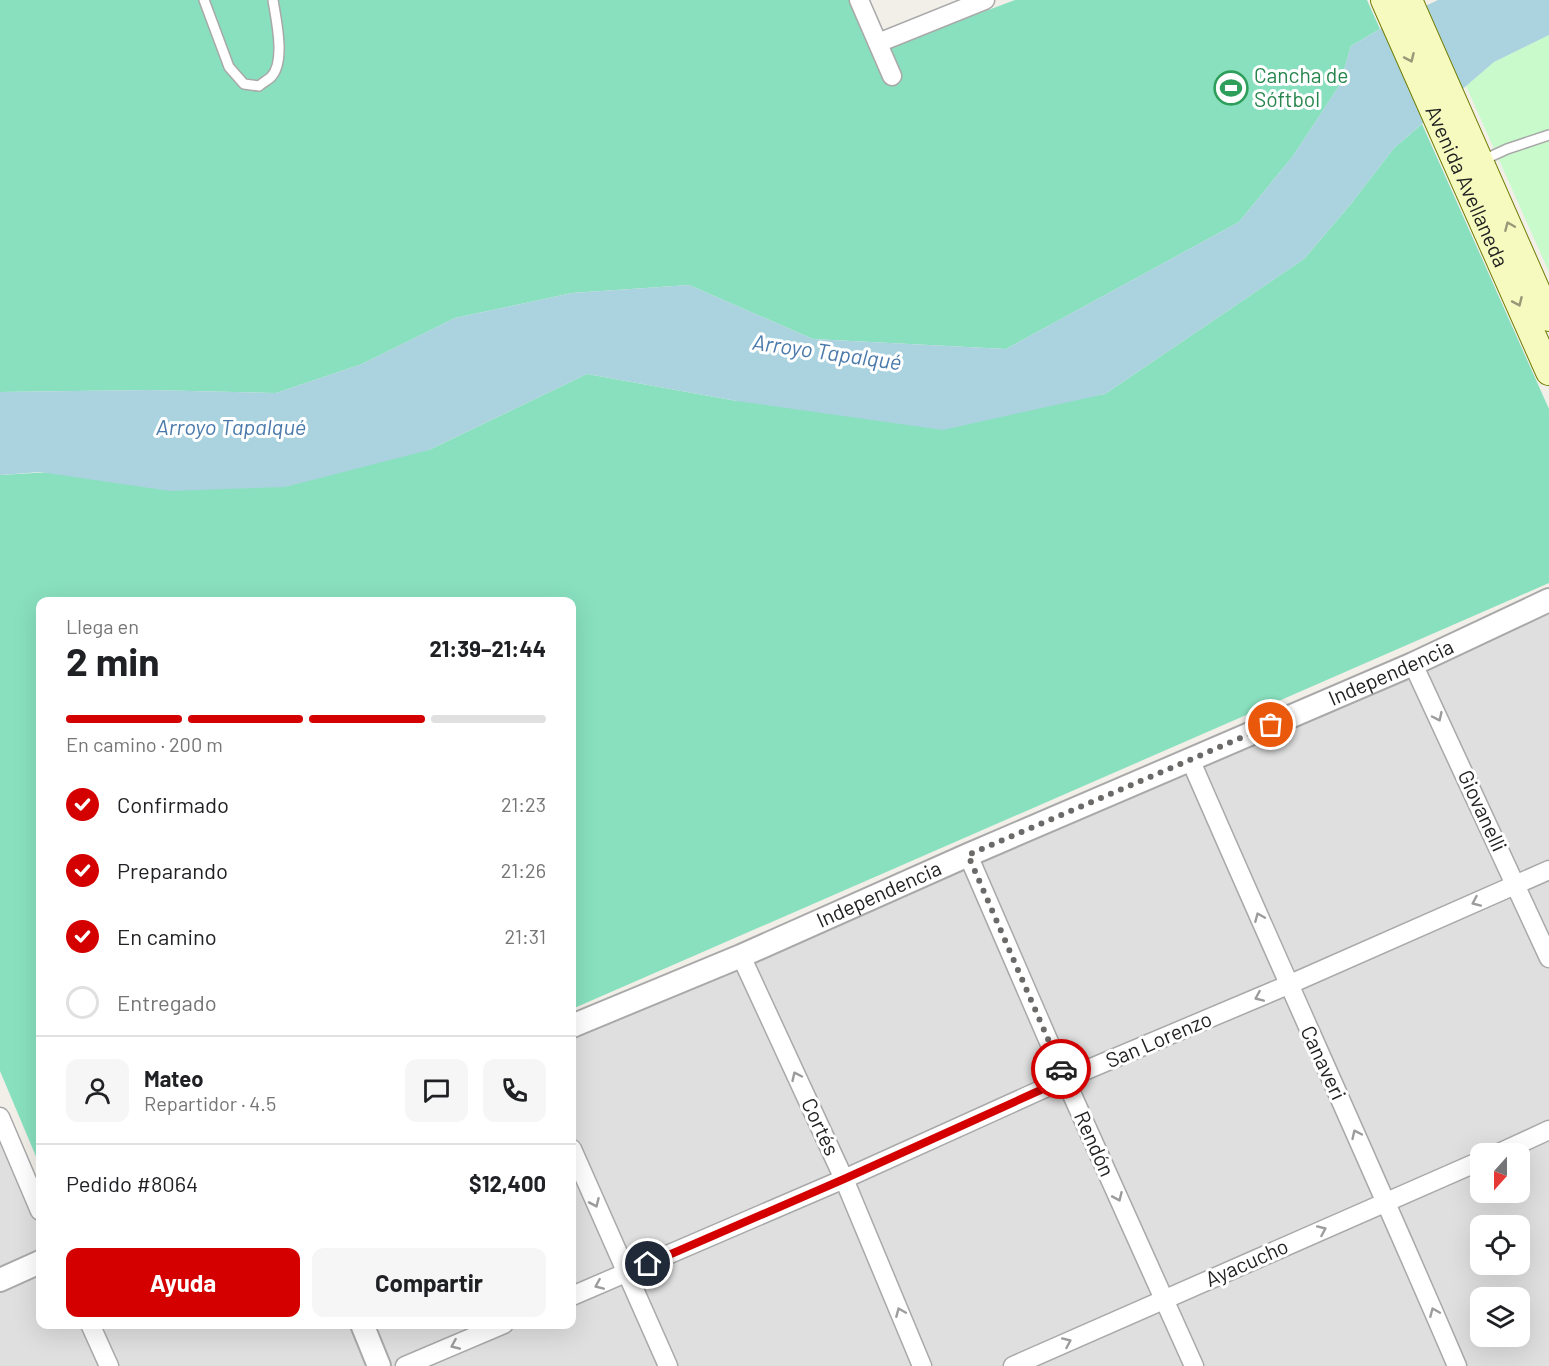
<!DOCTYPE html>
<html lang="es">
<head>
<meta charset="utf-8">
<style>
  body { margin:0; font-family:Barlow,sans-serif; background:#f6f6f6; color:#202124; height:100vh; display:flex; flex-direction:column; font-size:22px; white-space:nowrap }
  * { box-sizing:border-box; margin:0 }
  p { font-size:20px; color:#757577 }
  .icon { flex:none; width:33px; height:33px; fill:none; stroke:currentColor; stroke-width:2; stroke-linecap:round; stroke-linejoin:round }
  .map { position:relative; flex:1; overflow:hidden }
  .side { position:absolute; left:36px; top:597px; width:540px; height:732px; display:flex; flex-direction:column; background:#fff; border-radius:12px; box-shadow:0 6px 24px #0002 }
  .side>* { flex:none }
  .needle { width:39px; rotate:201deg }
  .fabs { position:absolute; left:1470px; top:1143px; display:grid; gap:12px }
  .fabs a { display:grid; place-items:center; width:60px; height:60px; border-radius:12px; background:#fff; box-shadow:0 6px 24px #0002; font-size:30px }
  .pin { position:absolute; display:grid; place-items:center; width:51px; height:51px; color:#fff; margin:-26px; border:3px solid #fff; border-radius:50%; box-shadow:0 2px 6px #0007 }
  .courier { position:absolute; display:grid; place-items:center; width:60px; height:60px; margin:-30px; border:4px solid #d40000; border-radius:50%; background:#fff; color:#222; box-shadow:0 2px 8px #0007 }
  .head em { font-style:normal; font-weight:700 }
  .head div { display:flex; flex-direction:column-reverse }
  .head { display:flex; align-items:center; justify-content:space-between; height:102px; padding:0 30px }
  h1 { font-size:39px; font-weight:700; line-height:45px }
  .bar { display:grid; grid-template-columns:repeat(4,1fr); gap:9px 6px; align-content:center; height:72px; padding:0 30px }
  .bar i { height:8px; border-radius:4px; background:#e0e0e0 }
  .bar .current { background:#d40000 }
  .bar p { grid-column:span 4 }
  .line { display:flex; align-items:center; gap:15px; padding:0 30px; border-top:2px solid #e0e0e0 }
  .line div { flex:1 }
  .round { display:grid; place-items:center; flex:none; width:63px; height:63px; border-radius:12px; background:#f6f6f6 }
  ol { padding:0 30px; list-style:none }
  li { display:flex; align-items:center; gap:18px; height:66px }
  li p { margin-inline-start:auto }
  li .icon { padding:6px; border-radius:50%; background:#d40000; color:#fff; stroke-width:4 }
  li:last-child { color:#757577 }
  li i { width:33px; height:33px; border:3px solid #e0e0e0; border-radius:50% }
  .primary-button { display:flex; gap:12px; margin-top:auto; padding:12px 30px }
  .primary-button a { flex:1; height:69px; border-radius:12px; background:#d40000; color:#fff; font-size:24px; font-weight:700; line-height:69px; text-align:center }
  .primary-button a+a { background:#f6f6f6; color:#202124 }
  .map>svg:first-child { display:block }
  .residential { fill:#e0dfdf; fill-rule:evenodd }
  .park { fill:#c8facc }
  .pitch { fill:#88e0be }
  .water { fill:#aad3df }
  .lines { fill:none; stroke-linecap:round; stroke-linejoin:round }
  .service-casing { stroke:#a9a9a9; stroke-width:12 }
  .minor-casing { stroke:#a9a9a9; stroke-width:21 }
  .tertiary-casing { stroke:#a9a9a9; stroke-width:26 }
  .secondary-casing { stroke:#707d05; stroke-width:28 }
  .service { stroke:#fff; stroke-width:9 }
  .minor { stroke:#fff; stroke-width:18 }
  .tertiary { stroke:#fff; stroke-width:22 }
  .secondary { stroke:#f7fabf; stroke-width:26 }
  .oneway { stroke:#979978 }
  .oneway2 { stroke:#9c9c9c }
  .done { stroke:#6b6a68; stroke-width:6; stroke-dasharray:0 10.8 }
  .route { stroke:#d40000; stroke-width:8 }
  .labels { text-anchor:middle; stroke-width:6; stroke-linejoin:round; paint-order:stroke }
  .leisure-label { font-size:21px; fill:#27864d; stroke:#fff; text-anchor:start }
  .street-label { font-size:21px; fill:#222; stroke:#fff }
  .water-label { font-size:22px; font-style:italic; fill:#4a7aab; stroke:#fff }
</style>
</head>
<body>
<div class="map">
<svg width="1549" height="1366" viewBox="0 0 1549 1366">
  <rect width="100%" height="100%" fill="#f2efe9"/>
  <path class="residential" d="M1549 600V1366H0V1117L40 1211V1324H572V1026ZM1480 1154H1520V1192H1480ZM1480 1226H1520V1264H1480ZM1480 1298H1520V1336H1480Z"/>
  <path class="park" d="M1549 35V272L1466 86 1494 62Z"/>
  <g class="pitch">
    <path d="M0 0H849L873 53 1015 0H1367L1380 29 1351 46 1339 86 1293 156 1239 222 1006 349 813 339 689 285 572 293 455 318 362 364 276 393 148 390 0 392Z"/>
    <path d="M1422 124 1549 409V583L572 1009V602H40V1166L0 1071V475L429 450 587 374 737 401 1077 399 1105 394 1304 259 1350 205 1394 148Z"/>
  </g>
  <path class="water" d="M1438 0H1549V35L1494 62 1394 148 1350 205 1304 259 1105 394 943 430 737 401 587 374 429 450 285 487 170 491 40 472 0 475V392L148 390 276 393 362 364 455 318 572 293 689 285 813 339 1006 349 1239 222 1293 156 1339 86 1351 46 1394 21Z"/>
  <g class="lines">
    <defs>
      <g id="service">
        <path d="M204 0 229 67 244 84 259 86C262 83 268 80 271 77 286 62 276 19 273 0"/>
        <path d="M1481 161 1507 149 1549 135"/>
      </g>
      <g id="minor">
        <path d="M859 0 892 76"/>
        <path d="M878 43 985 0"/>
        <path d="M1413 664 1549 958"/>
        <path d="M1190 759C1278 962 1370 1163 1457 1366"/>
        <path d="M968 855 1065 1079 1194 1366"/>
        <path d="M741 956 844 1179 922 1366"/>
        <path d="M0 1117 40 1211"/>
        <path d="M572 1149 668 1366"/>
        <path d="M1497 1154 1549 1130"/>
        <path d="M572 1296 844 1179 1065 1079 1288 985 1549 870"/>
        <path d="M90 1324 109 1366"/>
        <path d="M405 1366 504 1324"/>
        <path d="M1013 1366 1480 1161"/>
      </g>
      <g id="tertiary">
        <path id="s1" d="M572 1026 741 956 968 855 1413 664 1549 600"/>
        <path d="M0 1280 40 1262"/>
        <path d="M362 1324 379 1366"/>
      </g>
      <g id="secondary">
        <path id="s2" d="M1384 0 1549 372"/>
        <path d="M1409 0 1549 318"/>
      </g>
    </defs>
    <use href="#service" class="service-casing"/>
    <use href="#minor" class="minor-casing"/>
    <use href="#tertiary" class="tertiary-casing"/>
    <use href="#secondary" class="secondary-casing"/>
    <use href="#service" class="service"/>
    <use href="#minor" class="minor"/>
    <use href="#tertiary" class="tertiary"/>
    <use href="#secondary" class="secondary"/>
  </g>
  <defs><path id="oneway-chevron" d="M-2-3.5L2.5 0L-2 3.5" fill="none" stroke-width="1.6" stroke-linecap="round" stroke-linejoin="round" transform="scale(1.5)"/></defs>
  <g class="oneway">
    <use href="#oneway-chevron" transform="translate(1410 58) rotate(66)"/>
    <use href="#oneway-chevron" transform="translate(1509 226) rotate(-113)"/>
    <use href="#oneway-chevron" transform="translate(1518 302) rotate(66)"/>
  </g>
  <g class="oneway2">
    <use href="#oneway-chevron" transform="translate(1438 717) rotate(65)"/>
    <use href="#oneway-chevron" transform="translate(1476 902) rotate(156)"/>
    <use href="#oneway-chevron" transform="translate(1259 917) rotate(-113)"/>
    <use href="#oneway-chevron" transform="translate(1259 997) rotate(157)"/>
    <use href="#oneway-chevron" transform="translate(796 1076) rotate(-115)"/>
    <use href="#oneway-chevron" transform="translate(1356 1134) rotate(-115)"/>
    <use href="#oneway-chevron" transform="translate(1118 1197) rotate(66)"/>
    <use href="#oneway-chevron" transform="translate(595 1203) rotate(66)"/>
    <use href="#oneway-chevron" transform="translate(1322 1230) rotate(-24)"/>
    <use href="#oneway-chevron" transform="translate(599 1285) rotate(157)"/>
    <use href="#oneway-chevron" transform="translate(900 1312) rotate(-113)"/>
    <use href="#oneway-chevron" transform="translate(1434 1312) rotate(-113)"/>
    <use href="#oneway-chevron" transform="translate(1067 1342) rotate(-24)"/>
    <use href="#oneway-chevron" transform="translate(455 1345) rotate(157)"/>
  </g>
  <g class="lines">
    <path class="done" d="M1061 1069 968 855 1271 725"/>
    <path class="route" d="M648 1264 844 1179 1065 1079 1061 1069"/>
  </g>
  <defs>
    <symbol id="stadium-ring" viewBox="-11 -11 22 22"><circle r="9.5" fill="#fff" stroke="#2e9e5b" stroke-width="1.5"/><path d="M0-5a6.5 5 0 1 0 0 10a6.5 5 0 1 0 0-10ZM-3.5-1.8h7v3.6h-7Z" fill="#2e9e5b"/></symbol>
  </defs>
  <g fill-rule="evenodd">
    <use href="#stadium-ring" x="1212" y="69" width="38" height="38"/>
  </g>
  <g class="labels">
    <g class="leisure-label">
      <text x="1254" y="83">Cancha de<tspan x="1254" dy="24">Sóftbol</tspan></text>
    </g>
    <g class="street-label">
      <text dy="7" stroke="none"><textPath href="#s2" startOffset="204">Avenida Avellaneda</textPath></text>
      <text dy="7" stroke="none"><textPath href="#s1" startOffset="892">Independencia</textPath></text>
      <text transform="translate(1482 811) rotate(65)" y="7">Giovanelli</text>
      <text dy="7" stroke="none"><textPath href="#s1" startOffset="334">Independencia</textPath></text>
      <text transform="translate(1159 1040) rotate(-23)" y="7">San Lorenzo</text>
      <text transform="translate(1323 1063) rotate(65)" y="7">Canaveri</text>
      <text transform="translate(820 1127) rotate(65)" y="7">Cortés</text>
      <text transform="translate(1094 1144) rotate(66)" y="7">Rendón</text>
      <text transform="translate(1247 1263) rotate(-24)" y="7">Ayacucho</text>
    </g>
    <g class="water-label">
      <text transform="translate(827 352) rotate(8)" y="8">Arroyo Tapalqué</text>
      <text x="231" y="435">Arroyo Tapalqué</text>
    </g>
  </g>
</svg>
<div class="fabs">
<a><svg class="needle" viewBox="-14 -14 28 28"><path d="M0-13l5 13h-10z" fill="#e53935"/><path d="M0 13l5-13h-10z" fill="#757577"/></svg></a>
<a><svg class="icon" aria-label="locate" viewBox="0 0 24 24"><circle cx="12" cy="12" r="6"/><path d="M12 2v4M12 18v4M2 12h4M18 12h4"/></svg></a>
<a><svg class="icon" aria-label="layers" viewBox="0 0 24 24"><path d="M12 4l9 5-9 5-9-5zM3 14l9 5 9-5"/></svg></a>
</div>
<div class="pin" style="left:1271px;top:725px;background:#ea580c"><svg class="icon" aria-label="bag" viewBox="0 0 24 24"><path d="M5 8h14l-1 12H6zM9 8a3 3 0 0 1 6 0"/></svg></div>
<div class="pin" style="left:648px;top:1264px;background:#1f2937"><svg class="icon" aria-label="home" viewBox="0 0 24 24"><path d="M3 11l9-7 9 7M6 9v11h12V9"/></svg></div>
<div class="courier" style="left:1061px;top:1069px"><svg class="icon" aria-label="car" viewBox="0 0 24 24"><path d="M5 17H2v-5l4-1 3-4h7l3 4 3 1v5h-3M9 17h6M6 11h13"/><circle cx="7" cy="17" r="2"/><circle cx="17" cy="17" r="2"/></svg></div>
<section class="side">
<div class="head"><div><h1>2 min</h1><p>Llega en</p></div><em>21:39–21:44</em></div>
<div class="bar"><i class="current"></i><i class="current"></i><i class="current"></i><i></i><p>En camino · 200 m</p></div>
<ol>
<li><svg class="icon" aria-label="check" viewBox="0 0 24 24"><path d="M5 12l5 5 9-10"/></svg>Confirmado<p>21:23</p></li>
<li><svg class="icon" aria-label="check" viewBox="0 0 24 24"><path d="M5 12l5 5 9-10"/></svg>Preparando<p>21:26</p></li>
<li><svg class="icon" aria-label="check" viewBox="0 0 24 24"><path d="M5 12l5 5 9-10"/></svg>En camino<p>21:31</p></li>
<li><i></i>Entregado</li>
</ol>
<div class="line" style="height:108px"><a class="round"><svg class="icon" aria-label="person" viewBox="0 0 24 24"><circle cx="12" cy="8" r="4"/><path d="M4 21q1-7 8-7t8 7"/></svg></a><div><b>Mateo</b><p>Repartidor · 4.5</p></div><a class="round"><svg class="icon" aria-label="chat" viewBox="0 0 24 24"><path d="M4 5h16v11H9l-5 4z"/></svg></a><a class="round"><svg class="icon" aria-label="phone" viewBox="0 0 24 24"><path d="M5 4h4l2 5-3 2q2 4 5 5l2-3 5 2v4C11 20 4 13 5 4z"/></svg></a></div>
<div class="line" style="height:78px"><div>Pedido #8064</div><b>$12,400</b></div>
<div class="primary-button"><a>Ayuda</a><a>Compartir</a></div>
</section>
</div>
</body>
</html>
